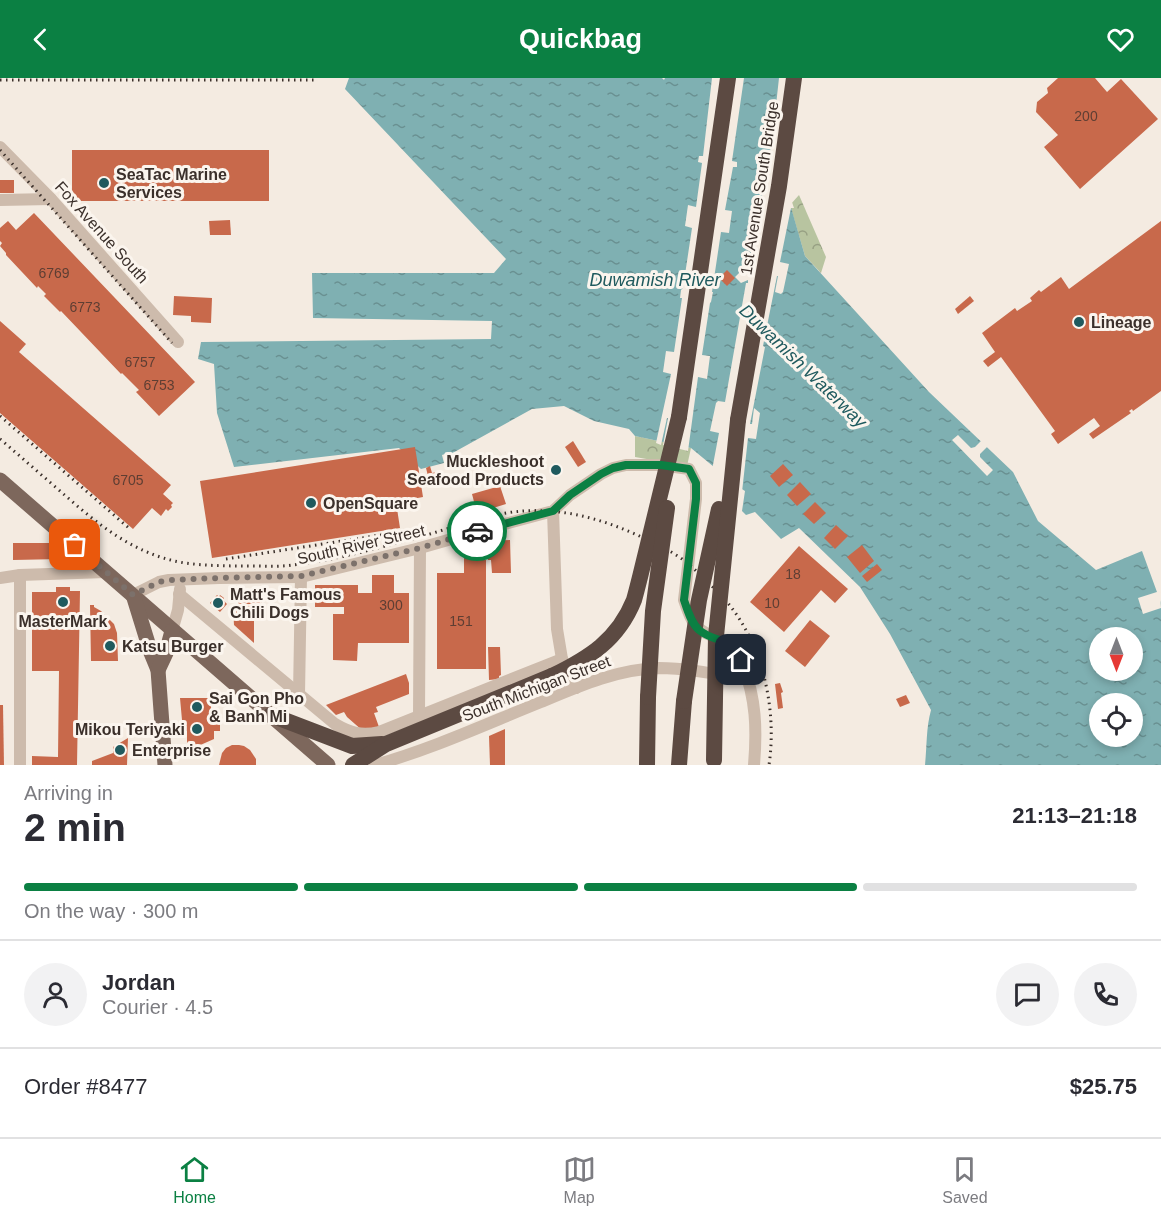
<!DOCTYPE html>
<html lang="en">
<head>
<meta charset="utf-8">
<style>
  body { margin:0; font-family:Helvetica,sans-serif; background:#f2f2f3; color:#2b2b33; height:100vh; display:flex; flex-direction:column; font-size:22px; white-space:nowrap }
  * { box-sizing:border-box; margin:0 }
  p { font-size:20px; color:#7c7c81 }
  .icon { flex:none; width:33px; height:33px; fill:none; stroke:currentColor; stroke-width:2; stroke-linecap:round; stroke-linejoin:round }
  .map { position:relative; height:687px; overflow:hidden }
  .side { display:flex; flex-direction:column; background:#fff; flex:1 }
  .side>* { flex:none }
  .needle { width:39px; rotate:180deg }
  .tools { position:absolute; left:1089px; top:549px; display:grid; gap:12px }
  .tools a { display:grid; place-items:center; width:54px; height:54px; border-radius:50%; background:#fff; box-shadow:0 3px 9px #0003; font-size:30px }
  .pin { position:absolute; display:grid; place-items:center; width:51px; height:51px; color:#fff; margin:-26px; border-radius:12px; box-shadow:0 3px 9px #0006 }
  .courier { position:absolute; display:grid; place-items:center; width:60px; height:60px; margin:-30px; border:4px solid #0b8043; border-radius:50%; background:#fff; color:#222; box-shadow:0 2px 8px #0007 }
  .headline em { font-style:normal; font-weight:600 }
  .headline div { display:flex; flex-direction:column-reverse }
  .headline { display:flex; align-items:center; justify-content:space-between; height:102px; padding:0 24px }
  h1 { font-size:39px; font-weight:600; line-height:45px }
  .bar { display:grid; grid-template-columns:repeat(4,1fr); gap:9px 6px; align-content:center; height:72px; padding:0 24px }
  .bar i { height:8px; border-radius:4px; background:#e1e1e2 }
  .bar .current { background:#0b8043 }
  .bar p { grid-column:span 4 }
  .line { display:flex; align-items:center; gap:15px; padding:0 24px; border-top:2px solid #e1e1e2 }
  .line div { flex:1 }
  .round { display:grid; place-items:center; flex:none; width:63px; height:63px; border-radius:32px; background:#f2f2f3 }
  header { display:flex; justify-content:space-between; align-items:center; height:78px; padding:0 24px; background:#0b8043; color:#fff; font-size:27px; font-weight:600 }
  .menu { display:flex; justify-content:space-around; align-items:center; height:84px; border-top:2px solid #e1e1e2; background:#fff; font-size:16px; color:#7c7c81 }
  .menu a { display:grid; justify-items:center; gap:3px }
  .menu .current { color:#0b8043 }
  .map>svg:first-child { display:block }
  .forest { fill:url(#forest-crowns) }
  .water { fill:url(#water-ripples); fill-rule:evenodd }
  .pier { fill:#f4ebe1 }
  .building { fill:#c8694b }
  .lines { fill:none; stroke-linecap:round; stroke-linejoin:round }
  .minor { stroke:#cdbbac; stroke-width:12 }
  .major { stroke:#7d675c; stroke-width:15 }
  .highway { stroke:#5c4a42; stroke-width:16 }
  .rail { stroke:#3b302b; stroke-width:3; stroke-dasharray:1.5 4.5; stroke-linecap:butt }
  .highway-bridge { stroke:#5c4a42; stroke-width:16 }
  .done { stroke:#7c716b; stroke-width:6; stroke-dasharray:0 10.8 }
  .route { stroke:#0b8043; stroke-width:8 }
  .poi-dot { fill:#1f5a5e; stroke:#fbf5ee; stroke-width:2 }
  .labels { text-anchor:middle; stroke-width:6; stroke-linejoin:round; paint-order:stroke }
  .number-label { font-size:14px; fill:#5e3e33 }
  .poi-label { font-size:16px; font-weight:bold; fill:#3b302b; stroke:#fbf5ee; text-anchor:start }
  .street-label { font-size:16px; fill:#3b302b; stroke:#fbf5ee }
  .water-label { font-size:18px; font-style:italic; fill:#1f5a5e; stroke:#fbf5ee }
</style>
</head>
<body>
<header><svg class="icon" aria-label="back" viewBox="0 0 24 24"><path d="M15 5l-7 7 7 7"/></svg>Quickbag<svg class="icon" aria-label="heart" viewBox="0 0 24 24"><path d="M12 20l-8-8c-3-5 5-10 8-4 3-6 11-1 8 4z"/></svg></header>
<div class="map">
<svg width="1161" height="687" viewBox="0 0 1161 687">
  <defs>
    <pattern id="forest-crowns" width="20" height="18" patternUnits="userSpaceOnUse" patternTransform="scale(1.5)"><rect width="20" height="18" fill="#b8c4a0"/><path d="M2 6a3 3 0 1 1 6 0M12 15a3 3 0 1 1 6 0" fill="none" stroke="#97a083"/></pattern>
    <pattern id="water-ripples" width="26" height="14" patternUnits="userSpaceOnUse" patternTransform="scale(1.5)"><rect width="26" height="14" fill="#7fb0b2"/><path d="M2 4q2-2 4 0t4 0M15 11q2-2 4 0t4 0" fill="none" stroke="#699091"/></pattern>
  </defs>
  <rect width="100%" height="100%" fill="#f4ebe1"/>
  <g class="forest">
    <path d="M799 117 826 179 821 195 805 178 790 127Z"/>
    <path d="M635 358 691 370 687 388 635 379Z"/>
  </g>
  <path class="water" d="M349 0H662L664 2 665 0H799L786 112 805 178 929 314 1013 394 1038 443 1096 492 1142 473 1161 525V687H925C927 668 926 650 931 632L890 556 860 509 799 450 781 461 755 434 746 437 742 433 745 413 737 408 691 370 635 358 629 351 594 343 564 328 532 331 449 377 445 376 442 377 444 385 421 391 399 370 234 389 217 335 214 286 198 281 201 264 491 261 492 243 313 240 312 195H494L506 181 345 11ZM1100 560H1132V592H1100ZM1100 626H1132V658H1100Z"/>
  <g class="pier">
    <path d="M712 0H744L732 83 737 84V89H733L725 132 732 133 729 155 721 154 712 214H713L711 224 710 225 702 277 710 278 707 301 698 299 688 373 663 367 668 340H667L661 367 656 365 671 296 663 294 666 273 674 274 682 220H680L681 212 683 210 692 150 685 148 688 127 696 129 702 85 698 84 699 78H703Z"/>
    <path d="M779 0H802L789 112 791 123 792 124 794 130H791L780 184 789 186 783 214 781 216 775 214 778 198H777L763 268 765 269 750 346H752L754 330 760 335 756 361 748 360 742 414 735 411 712 392 719 355 710 353 716 325 718 323 725 324 746 205H748V202L741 205 735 199 740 194 744 179H751L761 124 758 123 759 118H762L772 63Z"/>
    <path d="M958 357 971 370 975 369 983 361 989 367 980 376V379L993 392 987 398 952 362Z"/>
    <path d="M1160 513 1161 530 1143 536 1138 520Z"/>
  </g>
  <g class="building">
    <path d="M1058 0H1095L1107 14 1121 1 1158 41 1080 111 1044 69 1058 57 1036 34 1037 24 1048 15 1047 10Z"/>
    <rect x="72" y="72" width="197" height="51"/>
    <rect x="0" y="102" width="14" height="13"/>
    <path d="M34 135 195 304 159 338 136 314 139 312 122 295 121 296 61 233 60 234 44 218 46 216 38 208 37 210 6 177V175L0 168 2 165 0 163V150L8 143 16 152Z"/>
    <path d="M230 142 231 157H210L209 143Z"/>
    <path d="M1161 143V313L1133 333 1132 331 1129 333 1131 335 1093 361 1089 356 1100 348 1094 340 1058 366 1051 356 1055 353 1001 279 988 289 983 283 995 274 982 255 1015 230 1017 233 1032 223 1030 220 1039 212 1041 214 1061 199 1069 211Z"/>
    <path d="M727 192 735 200 727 208 719 200Z"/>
    <path d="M174 218 212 220 211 245 191 244V238L173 237Z"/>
    <path d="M970 218 974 223 958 236 955 231Z"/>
    <path d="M0 243 26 266 19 274 171 407 163 416 173 425 171 427 172 429 168 433 166 431 161 438 152 430 133 451 0 335Z"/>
    <path d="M573 363 586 384 578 389 565 369Z"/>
    <path d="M415 369 423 419 396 424 400 450 212 480 200 403Z"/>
    <path d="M783 386 793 397 779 409 770 398Z"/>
    <path d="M430 388 432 395 437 394 439 404 430 406 426 390Z"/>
    <path d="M800 404 811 416 797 428 787 417Z"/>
    <path d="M500 408 506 426 477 435 472 416Z"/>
    <path d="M815 424 826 435 814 446 803 436Z"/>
    <path d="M836 447 848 458 835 471 824 460Z"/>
    <path d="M510 462 511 495H492L491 482H488L487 463Z"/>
    <path d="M13 465H49L61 476V481L13 482Z"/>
    <path d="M862 467 874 483 860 495 847 479Z"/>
    <path d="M799 468 848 511 835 525 821 512 784 554 750 524Z"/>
    <path d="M464 476H484V482H486V591H437V495H464Z"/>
    <path d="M877 486 882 492 867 504 862 498Z"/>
    <path d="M372 497H394V515H409V565H358L357 583 333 582V536H344V529H315V507H358V515H372Z"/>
    <path d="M56 509H70V513H80L77 687H32V678L58 679 59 593H32V514H56Z"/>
    <path d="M261 511 262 526H238V512Z"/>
    <path d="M217 517 219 519 220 517 224 520 223 522 227 526 220 534 210 525Z"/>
    <path d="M90 527H94V529L101 533 114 546 117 555 118 583H91Z"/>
    <path d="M233 528H254V565L234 547Z"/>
    <path d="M810 542 830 558 805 589 785 573Z"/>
    <path d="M488 569H500L501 597 499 598V601L489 602Z"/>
    <path d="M406 596 409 605V616L376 629 378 634 374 635 379 649 363 653 347 639 344 634 336 637 326 627Z"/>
    <path d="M780 605 783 614 781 615 783 630 778 631 775 606Z"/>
    <path d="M906 617 910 625 900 629 896 621Z"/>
    <path d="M180 620H211V639H220V653H214V661L189 672V665H187V653H183Z"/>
    <path d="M0 627H3L4 687H0Z"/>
    <path d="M505 651V687H490L489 658Z"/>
    <path d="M128 660 127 687H92V683L113 675V669Z"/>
    <path d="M232 667H239L244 668 250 672 256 681V687H219L222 675 226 670Z"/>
  </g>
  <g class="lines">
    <g class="minor">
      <path d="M0 69 51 121 178 264"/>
      <path d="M0 122 51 121"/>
      <path d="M553 433 557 551 562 581 576 610"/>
      <path d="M20 497V687"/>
      <path d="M0 500 20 497 106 494"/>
      <path d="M179 516 335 646C350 655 362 658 379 654L562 581"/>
      <path d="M133 517 159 504 169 502 219 500 301 499 420 470 490 450 553 433 570 417 601 396 613 390 626 387H661L689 391 696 405V421L684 522C690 538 692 550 710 557 717 560 725 562 731 567 737 572 740 580 743 587 756 621 757 651 754 687"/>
      <path d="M172 553 178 532 180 511"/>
      <path d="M299 616 301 499"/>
      <path d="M419 637 420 470"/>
      <path d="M375 687C432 671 486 646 541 624 579 608 618 591 659 590 689 590 720 597 749 602"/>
    </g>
    <g class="major">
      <path d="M0 402 328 687"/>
      <path d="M134 520 151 575 158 592 165 687"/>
      <path d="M158 592 166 575 172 553"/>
    </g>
    <g class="highway">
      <path d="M679 339 728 0"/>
      <path d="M738 342 779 108 794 0"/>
      <path d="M271 637 352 668 382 666"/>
      <path d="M353 687 386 666 552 598"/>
      <path d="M647 687 648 619"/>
      <path d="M679 687 684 623"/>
    </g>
    <g class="rail">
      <path d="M0 2H317"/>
      <path d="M0 72 172 265"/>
      <path d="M0 338 130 451"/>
      <path d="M0 361C20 378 39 395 59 412 96 445 134 477 185 485 207 488 230 488 253 488 266 488 279 489 292 487 332 483 373 471 412 461 443 453 474 441 506 435 557 427 602 440 648 462 660 468 675 475 686 484 696 492 705 502 715 511 760 554 778 626 769 687"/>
      <path d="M226 481 381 457H406"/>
    </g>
    <g class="highway-bridge">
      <path d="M552 598C589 580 618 562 634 522 636 515 638 507 640 499L679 339"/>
      <path d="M648 619 653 533 667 430"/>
      <path d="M684 623 699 522 719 431"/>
      <path d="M714 682 716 558 738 342"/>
    </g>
  </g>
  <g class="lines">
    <path class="done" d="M75 467 133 517 159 504 169 502 219 500 301 498 420 470 477 453"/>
    <path class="route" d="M477 453 553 433 570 417 601 396 613 390 626 387H661L689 391 696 405V421L684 522C687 531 691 545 699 552 716 566 730 557 741 582"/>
  </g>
  <g class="poi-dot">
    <circle cx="104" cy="105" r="6"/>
    <circle cx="1079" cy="244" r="6"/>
    <circle cx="556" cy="392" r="6"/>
    <circle cx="311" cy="425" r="6"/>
    <circle cx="63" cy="524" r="6"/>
    <circle cx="218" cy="525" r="6"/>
    <circle cx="110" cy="568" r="6"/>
    <circle cx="197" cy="629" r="6"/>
    <circle cx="197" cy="651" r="6"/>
    <circle cx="120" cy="672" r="6"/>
  </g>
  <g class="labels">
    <g class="number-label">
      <text x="1086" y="43">200</text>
      <text x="54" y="200">6769</text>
      <text x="85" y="234">6773</text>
      <text x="140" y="289">6757</text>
      <text x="159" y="312">6753</text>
      <text x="128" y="407">6705</text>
      <text x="793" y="501">18</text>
      <text x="772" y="530">10</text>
      <text x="391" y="532">300</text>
      <text x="461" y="548">151</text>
    </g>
    <g class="poi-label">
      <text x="116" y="102">SeaTac Marine<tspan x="116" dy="18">Services</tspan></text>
      <text x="1091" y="250">Lineage</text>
      <text x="544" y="389" text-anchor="end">Muckleshoot<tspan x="544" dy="18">Seafood Products</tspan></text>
      <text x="323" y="431">OpenSquare</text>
      <text x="230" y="522">Matt's Famous<tspan x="230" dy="18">Chili Dogs</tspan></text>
      <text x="63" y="549" text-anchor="middle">MasterMark</text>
      <text x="122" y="574">Katsu Burger</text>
      <text x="209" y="626">Sai Gon Pho<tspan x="209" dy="18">&amp; Banh Mi</tspan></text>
      <text x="185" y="657" text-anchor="end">Mikou Teriyaki</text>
      <text x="132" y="678">Enterprise</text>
    </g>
    <g class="street-label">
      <text transform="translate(759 110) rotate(-81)" y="6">1st Avenue South Bridge</text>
      <text transform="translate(102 154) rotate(48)" y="6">Fox Avenue South</text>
      <text transform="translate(361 466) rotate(-13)" y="6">South River Street</text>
      <text transform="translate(536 610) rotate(-21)" y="6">South Michigan Street</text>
    </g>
    <g class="water-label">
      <text x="655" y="208">Duwamish River</text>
      <text transform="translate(803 288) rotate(44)" y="6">Duwamish Waterway</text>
    </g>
  </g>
</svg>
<div class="tools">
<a><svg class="needle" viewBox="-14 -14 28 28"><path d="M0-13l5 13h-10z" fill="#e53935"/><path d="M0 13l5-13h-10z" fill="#7c7c81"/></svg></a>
<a><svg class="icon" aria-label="locate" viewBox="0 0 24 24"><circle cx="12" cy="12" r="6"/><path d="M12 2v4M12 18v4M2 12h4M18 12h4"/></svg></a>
</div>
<div class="pin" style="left:75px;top:467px;background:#ea580c"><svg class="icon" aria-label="bag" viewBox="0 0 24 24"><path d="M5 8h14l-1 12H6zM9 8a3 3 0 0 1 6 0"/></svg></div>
<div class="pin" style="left:741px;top:582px;background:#1f2937"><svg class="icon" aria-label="home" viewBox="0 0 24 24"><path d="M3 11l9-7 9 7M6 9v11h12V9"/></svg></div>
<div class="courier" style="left:477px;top:453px"><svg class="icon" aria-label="car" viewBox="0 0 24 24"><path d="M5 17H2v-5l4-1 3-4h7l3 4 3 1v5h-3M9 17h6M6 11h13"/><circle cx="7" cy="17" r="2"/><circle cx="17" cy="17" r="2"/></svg></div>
</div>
<section class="side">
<div class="headline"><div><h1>2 min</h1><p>Arriving in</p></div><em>21:13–21:18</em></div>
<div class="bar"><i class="current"></i><i class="current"></i><i class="current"></i><i></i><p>On the way · 300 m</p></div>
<div class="line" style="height:108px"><a class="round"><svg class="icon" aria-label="person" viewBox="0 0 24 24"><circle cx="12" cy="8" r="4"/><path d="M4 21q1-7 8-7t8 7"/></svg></a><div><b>Jordan</b><p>Courier · 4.5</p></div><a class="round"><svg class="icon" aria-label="chat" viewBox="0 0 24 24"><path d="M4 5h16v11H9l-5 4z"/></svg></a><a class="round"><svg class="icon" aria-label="phone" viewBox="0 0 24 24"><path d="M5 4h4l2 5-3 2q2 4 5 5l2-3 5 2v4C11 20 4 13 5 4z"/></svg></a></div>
<div class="line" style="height:78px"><div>Order #8477</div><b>$25.75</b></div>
</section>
<nav class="menu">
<a class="current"><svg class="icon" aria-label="home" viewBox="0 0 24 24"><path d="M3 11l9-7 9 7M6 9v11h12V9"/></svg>Home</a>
<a><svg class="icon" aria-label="map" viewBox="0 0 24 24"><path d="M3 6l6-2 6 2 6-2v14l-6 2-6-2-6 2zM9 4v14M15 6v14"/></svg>Map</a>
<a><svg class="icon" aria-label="saved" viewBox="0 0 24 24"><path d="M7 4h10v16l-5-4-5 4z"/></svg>Saved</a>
</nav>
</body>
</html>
